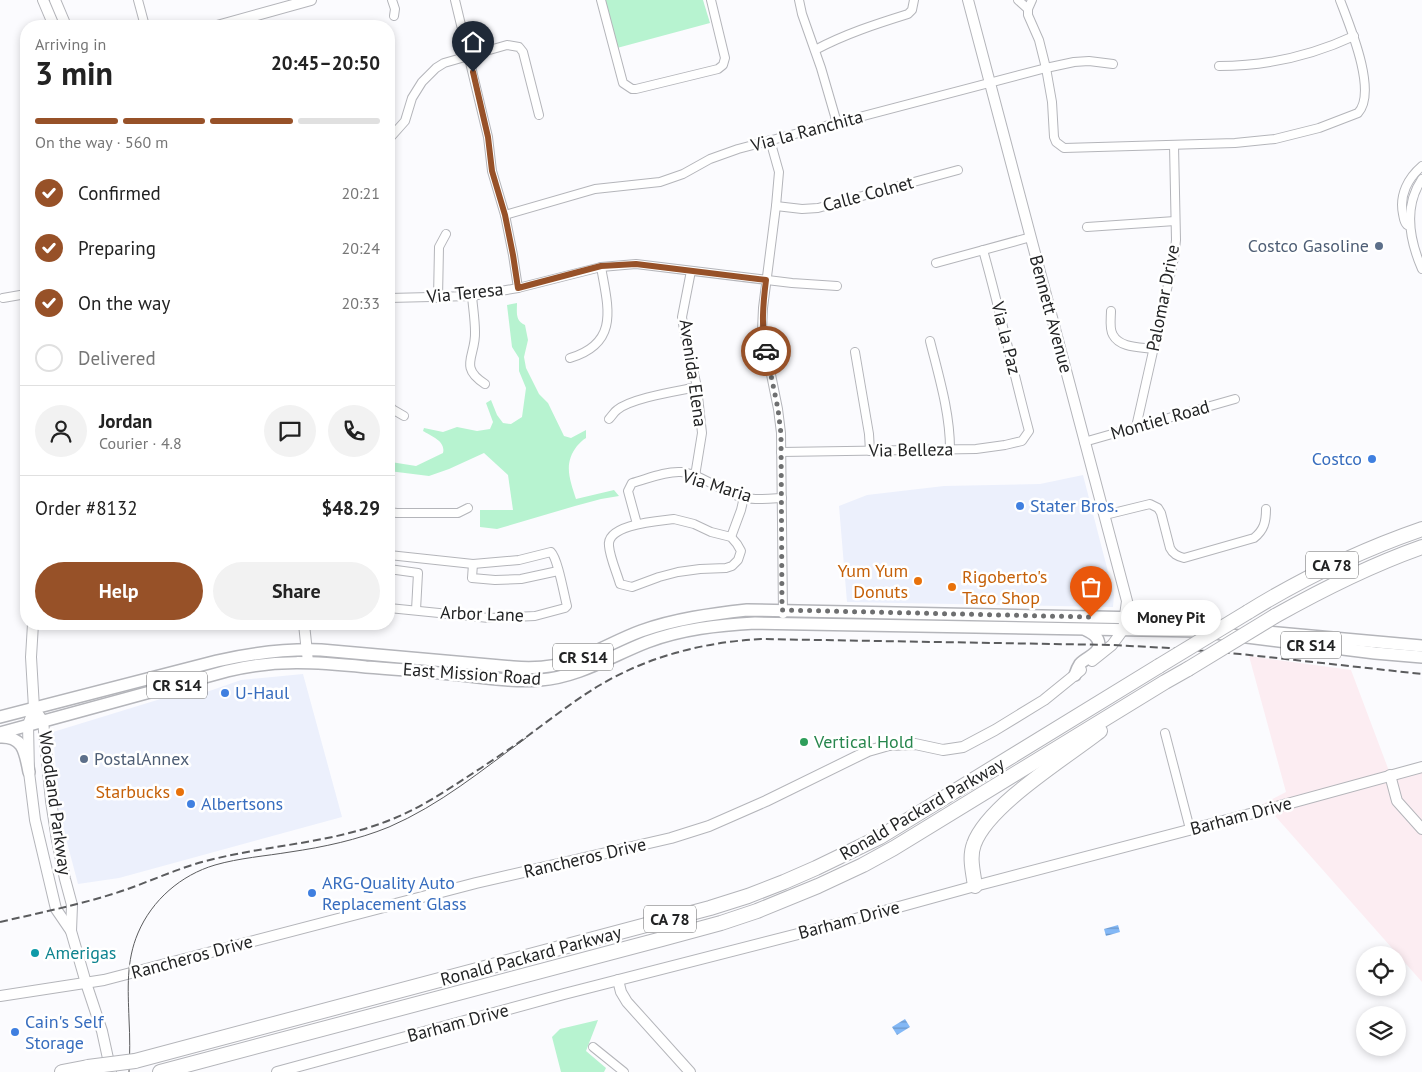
<!DOCTYPE html>
<html lang="en">
<head>
<meta charset="utf-8">
<style>
  body { margin:0; font-family:"PT Sans",sans-serif; background:#f2f2f2; color:#222; height:100vh; display:flex; flex-direction:column; font-size:19px; white-space:nowrap }
  * { box-sizing:border-box; margin:0 }
  p { font-size:16px; color:#767676 }
  .icon { flex:none; width:28px; height:28px; fill:none; stroke:currentColor; stroke-width:2; stroke-linecap:round; stroke-linejoin:round }
  .map { position:relative; flex:1; overflow:hidden }
  .details { position:absolute; left:20px; top:20px; width:375px; height:610px; display:flex; flex-direction:column; background:#fff; border-radius:20px; box-shadow:0 2px 8px #0003 }
  .details>* { flex:none }
  .buttons { position:absolute; left:1356px; top:946px; display:grid; gap:10px }
  .buttons a { display:grid; place-items:center; width:50px; height:50px; border-radius:50%; background:#fff; box-shadow:0 2px 8px #0003; font-size:25px }
  .pin { position:absolute; display:grid; place-items:center; width:42px; height:42px; color:#fff; margin:-51px -21px; border-radius:50% 50% 50% 0; rotate:-45deg; box-shadow:0 0 5px #0007 }
  .pin .icon { rotate:45deg }
  .courier { position:absolute; display:grid; place-items:center; width:50px; height:50px; margin:-25px; border:4px solid #975128; border-radius:50%; background:#fff; color:#222; box-shadow:0 1px 6px #0007 }
  .bubble { position:absolute; height:35px; border-radius:18px; background:#fff; box-shadow:0 2px 8px #0003; font-size:16px; font-weight:600; line-height:35px; text-align:center }
  .head em { font-style:normal; font-weight:600 }
  .head div { display:flex; flex-direction:column-reverse }
  .head { display:flex; align-items:center; justify-content:space-between; height:85px; padding:0 15px }
  h1 { font-size:32px; font-weight:600; line-height:38px }
  .bar { display:grid; grid-template-columns:repeat(4,1fr); gap:8px 5px; align-content:center; height:60px; padding:0 15px }
  .bar i { height:6px; border-radius:4px; background:#e0e0e0 }
  .bar .selected { background:#975128 }
  .bar p { grid-column:span 4 }
  .line { display:flex; align-items:center; gap:12px; padding:0 15px; border-top:1px solid #e0e0e0 }
  .line div { flex:1 }
  .round { display:grid; place-items:center; flex:none; width:52px; height:52px; border-radius:26px; background:#f2f2f2 }
  ol { padding:0 15px; list-style:none }
  li { display:flex; align-items:center; gap:15px; height:55px }
  li p { margin-inline-start:auto }
  li .icon { padding:5px; border-radius:50%; background:#975128; color:#fff; stroke-width:4 }
  li:last-child { color:#767676 }
  li i { width:28px; height:28px; border:2px solid #e0e0e0; border-radius:50% }
  .primary-button { display:flex; gap:10px; margin-top:auto; padding:10px 15px }
  .primary-button a { flex:1; height:58px; border-radius:30px; background:#975128; color:#fff; font-size:20px; font-weight:600; line-height:58px; text-align:center }
  .primary-button a+a { background:#f2f2f2; color:#222 }
  .map>svg:first-child { display:block }
  .built { fill:#ecf0fc }
  .industrial { fill:#fcedf2 }
  .green { fill:#b7f3d0 }
  .water { fill:url(#water-rules) }
  .lines { fill:none; stroke-linecap:round; stroke-linejoin:round }
  .street-casing { stroke:#b4b5ba; stroke-width:10 }
  .secondary-casing { stroke:#b4b5ba; stroke-width:12 }
  .primary-casing { stroke:#b4b5ba; stroke-width:14 }
  .highway-casing { stroke:#b4b5ba; stroke-width:16 }
  .street { stroke:#fff; stroke-width:8 }
  .secondary { stroke:#fff; stroke-width:10 }
  .primary { stroke:#fff; stroke-width:11 }
  .highway { stroke:#fff; stroke-width:14 }
  .tram { stroke:#5b5c5e; stroke-width:1 }
  .rail { stroke:#5b5c5e; stroke-width:2; stroke-dasharray:8 4; stroke-linecap:butt }
  .highway-bridge-casing { stroke:#b4b5ba; stroke-width:16; stroke-linecap:butt }
  .highway-bridge { stroke:#fff; stroke-width:14 }
  .done { stroke:#6e6f70; stroke-width:5; stroke-dasharray:0 9 }
  .route { stroke:#975128; stroke-width:6 }
  .service-dot { fill:#5c6f8a; stroke:#fff; stroke-width:2 }
  .shop-dot { fill:#3f7fe0; stroke:#fff; stroke-width:2 }
  .food-dot { fill:#e8710a; stroke:#fff; stroke-width:2 }
  .leisure-dot { fill:#2e9e5b; stroke:#fff; stroke-width:2 }
  .culture-dot { fill:#0f9aa8; stroke:#fff; stroke-width:2 }
  .labels { text-anchor:middle; stroke-width:5; stroke-linejoin:round; paint-order:stroke }
  .shield { fill:#fff; stroke:#646566; stroke-width:1 }
  .shield-label { font-size:16px; font-weight:bold; fill:#222324 }
  .street-label { font-size:18px; fill:#222324; stroke:#fff }
  .service-label { font-size:18px; fill:#4e5e75; stroke:#fff; text-anchor:end }
  .shop-label { font-size:18px; fill:#366cbe; stroke:#fff; text-anchor:start }
  .food-label { font-size:18px; fill:#c56008; stroke:#fff; text-anchor:end }
  .leisure-label { font-size:18px; fill:#27864d; stroke:#fff; text-anchor:start }
  .culture-label { font-size:18px; fill:#0d838f; stroke:#fff; text-anchor:start }
</style>
</head>
<body>
<div class="map">
<svg width="1422" height="1072" viewBox="0 0 1422 1072">
  <defs>
    <pattern id="water-rules" width="6" height="5" patternUnits="userSpaceOnUse" patternTransform="scale(1.25)"><rect width="6" height="5" fill="#83b8f6"/><path d="M0 2.5h6" fill="none" stroke="#6b95c7"/></pattern>
  </defs>
  <rect width="100%" height="100%" fill="#fbfbfe"/>
  <g class="built">
    <path d="M1083 475 1114 595 1113 607 847 602 839 506 867 495 944 486 1040 484Z"/>
    <path d="M303 674 342 817 119 878 78 884 59 812 53 732 193 689 195 696 241 680Z"/>
  </g>
  <path class="industrial" d="M1249 656 1351 670 1389 771 1422 761V982L1269 809 1263 804 1286 792Z"/>
  <g class="green">
    <path d="M604 0H703L710 23 617 48Z"/>
    <path d="M517 303C517 312 515 321 525 325L528 340 524 357 526 368 539 394 548 403 564 436 571 438 586 430V438C582 440 580 443 577 446 563 464 570 480 576 499L614 490 619 496 601 499 575 506 497 529 480 527V510H513L508 475 484 453 449 469 429 476 389 471V461L391 462 416 466 443 453C446 441 431 436 423 431L424 428 443 432 457 427 477 431 490 429 493 422 486 403 491 400 497 415 503 423 511 424 522 417 526 388 519 371V358L512 347 507 305Z"/>
    <path d="M598 1020 586 1051 606 1068 604 1072H561L552 1037 560 1029Z"/>
  </g>
  <g class="water">
    <path d="M1118 925 1120 932 1106 936 1104 929Z"/>
    <path d="M905 1019 910 1027 897 1035 892 1027Z"/>
  </g>
  <g class="lines">
    <defs>
      <g id="street">
        <path d="M138 0 145 26"/>
        <path d="M392 0 395 9 394 16"/>
        <path d="M455 0 488 137 492 171 505 215 513 255 518 288"/>
        <path d="M601 0 623 83 632 89H636L718 69 723 65 725 58 711 0"/>
        <path d="M799 0 802 14 821 68 837 123"/>
        <path d="M1018 0 1028 9 1032 0"/>
        <path d="M1028 9V15L1039 40 1046 68 1052 102 1054 137 1056 142 1064 148 1235 143 1275 139 1319 128 1358 113C1378 92 1349 24 1340 0"/>
        <path d="M815 50C845 34 876 24 908 14L912 10 914 0"/>
        <path d="M1219 66C1266 66 1311 56 1354 36"/>
        <path d="M389 139 405 121 412 98 422 82 436 68 444 63 507 45 519 47 523 52 539 115"/>
        <path d="M770 140 779 172 776 206 763 308 762 330 778 409 781 433 783 614"/>
        <path d="M1422 179C1403 207 1409 239 1422 269"/>
        <path d="M776 206 802 209 818 208 958 170"/>
        <path d="M505 215 595 189 660 182 683 174 710 159 738 149 1046 68 1074 62 1089 61 1113 64"/>
        <path d="M1407 225C1404 222 1404 219 1403 214 1399 195 1408 178 1422 166"/>
        <path d="M1087 227 1175 221"/>
        <path d="M936 263 1031 237"/>
        <path d="M691 271 682 317 684 330 697 387 702 433 695 476"/>
        <path d="M472 296C473 308 475 320 475 332 476 356 458 367 485 384"/>
        <path d="M3 298 26 294"/>
        <path d="M389 298 472 296 518 288 601 267 636 264 792 283 837 286"/>
        <path d="M438 298 439 247 446 234"/>
        <path d="M1111 311C1111 318 1109 329 1113 335 1120 348 1140 347 1153 349"/>
        <path d="M930 341C939 377 950 413 950 449"/>
        <path d="M855 352 869 434 870 451"/>
        <path d="M389 357 390 361 389 368"/>
        <path d="M570 358C620 343 608 307 601 267"/>
        <path d="M389 404 392 409 404 416"/>
        <path d="M609 419C612 416 614 412 617 410 631 398 678 391 697 387"/>
        <path d="M1136 427 1174 258 1176 240 1174 145"/>
        <path d="M1084 442 1235 399"/>
        <path d="M781 452 976 449 1005 445 1022 441 1029 431C1013 371 1000 310 983 250"/>
        <path d="M389 512 397 513H458L468 508"/>
        <path d="M1105 515 1150 504 1158 508 1161 513 1170 548C1173 554 1177 556 1184 558L1254 538C1264 530 1266 522 1266 509"/>
        <path d="M674 519 694 524 711 532 731 537 737 544 741 551 738 560 732 566 726 568 700 569 678 572 659 577 632 587 620 584C617 573 610 558 609 546 606 524 659 521 674 519Z"/>
        <path d="M637 524 628 491 632 483C647 479 665 471 681 472 700 474 718 489 735 495 750 501 766 499 782 498"/>
        <path d="M731 537 741 510 744 497"/>
        <path d="M389 555 473 564 519 560 551 552C558 559 564 595 567 606L565 608 535 616 489 618 389 608"/>
        <path d="M473 564 472 578 495 580 521 579 558 571"/>
        <path d="M389 569 418 573 416 610"/>
        <path d="M1165 733 1190 829"/>
        <path d="M593 1047 624 1072"/>
      </g>
      <g id="secondary">
        <path d="M43 0 54 26"/>
        <path d="M55 0 66 26"/>
        <path d="M968 0 1127 601 1123 630 1112 645 1092 661"/>
        <path d="M217 26 311 0"/>
        <path d="M33 624 31 657 34 708 28 725 29 772 35 820 56 909 71 931"/>
        <path d="M304 624 308 662"/>
        <path d="M34 708 43 721 51 801 57 840 65 879 72 905 71 931 86 983 102 1031 111 1072"/>
        <path d="M1390 775 1397 801 1422 829"/>
        <path d="M618 980 621 992 627 1002 690 1072"/>
        <path d="M0 996 104 980 476 883 671 838 709 826 766 801 868 751 889 745 915 744 943 750 963 747 995 730 1044 700 1081 670"/>
        <path d="M277 1072 564 994 837 924 975 886 1269 809 1422 767"/>
      </g>
      <g id="primary">
        <path d="M1267 632 1422 646"/>
        <path d="M1075 675C1076 672 1078 667 1080 664 1086 657 1100 654 1099 644 1098 636 1092 633 1086 630"/>
        <path d="M0 717 217 661C252 653 285 649 321 650L513 667C535 669 557 667 577 659 599 651 619 639 641 631 675 619 711 614 747 610L1145 618 1175 620 1229 627"/>
        <path d="M0 733 227 671C277 659 315 662 366 667 398 669 429 672 461 675 487 678 514 682 540 680 579 677 611 656 647 642 682 629 718 625 755 623L1199 631 1375 653 1422 657"/>
        <path d="M0 737C24 736 25 753 29 772"/>
      </g>
      <g id="highway">
        <path d="M1248 612C1303 578 1361 550 1422 529"/>
        <path d="M1275 616C1323 589 1371 565 1422 547"/>
        <path d="M975 886C973 871 969 857 974 844 988 805 1067 757 1100 731"/>
        <path d="M135 1061 710 908 748 896 784 882 816 868 880 837 1159 666"/>
        <path d="M62 1072 88 1067"/>
        <path d="M160 1072 662 939 721 923 757 911 818 886 863 865 894 848 1165 682 1188 669"/>
      </g>
    </defs>
    <use href="#street" class="street-casing"/>
    <use href="#secondary" class="secondary-casing"/>
    <use href="#primary" class="primary-casing"/>
    <use href="#highway" class="highway-casing"/>
    <use href="#street" class="street"/>
    <use href="#secondary" class="secondary"/>
    <use href="#primary" class="primary"/>
    <use href="#highway" class="highway"/>
    <path class="tram" d="M129 1072C130 1054 130 1037 129 1019 128 989 126 961 138 933 152 900 181 875 215 865 239 858 266 856 290 852 324 847 357 840 389 827 440 805 482 770 526 738"/>
    <path class="rail" d="M0 922C39 913 78 905 116 893 147 883 175 869 206 861 270 844 333 844 395 818 426 805 453 786 481 768 497 757 513 747 529 735 552 718 575 700 600 685 649 656 705 642 761 639L1112 645 1169 648 1240 654 1422 674"/>
    <defs>
      <g id="highway-bridge">
        <path d="M1159 666 1248 612"/>
        <path d="M1188 669 1275 616"/>
        <path d="M88 1067 135 1061"/>
      </g>
    </defs>
    <use href="#highway-bridge" class="highway-bridge-casing"/>
    <use href="#highway-bridge" class="highway-bridge"/>
  </g>
  <g class="lines">
    <path class="done" d="M766 351 778 409 781 434 782 610 1091 617"/>
    <path class="route" d="M473 72 488 137 492 171 505 215 513 255 518 288 601 266 636 264 766 280C763 304 761 327 766 351"/>
  </g>
  <g class="service-dot">
    <circle cx="1379" cy="246" r="5"/>
    <circle cx="84" cy="759" r="5"/>
  </g>
  <g class="shop-dot">
    <circle cx="1372" cy="459" r="5"/>
    <circle cx="1020" cy="506" r="5"/>
    <circle cx="225" cy="693" r="5"/>
    <circle cx="191" cy="804" r="5"/>
    <circle cx="312" cy="893" r="5"/>
    <circle cx="15" cy="1032" r="5"/>
  </g>
  <g class="food-dot">
    <circle cx="918" cy="581" r="5"/>
    <circle cx="952" cy="587" r="5"/>
    <circle cx="180" cy="792" r="5"/>
  </g>
  <circle class="leisure-dot" cx="804" cy="742" r="5"/>
  <circle class="culture-dot" cx="35" cy="953" r="5"/>
  <g class="labels">
    <g class="shield">
      <rect x="1306" y="551.5" width="52" height="27" rx="4"/>
      <rect x="1281" y="631.5" width="60" height="27" rx="4"/>
      <rect x="553" y="643.5" width="60" height="27" rx="4"/>
      <rect x="147" y="671.5" width="60" height="27" rx="4"/>
      <rect x="644" y="905.5" width="52" height="27" rx="4"/>
    </g>
    <g class="shield-label">
      <text x="1332" y="571">CA 78</text>
      <text x="1311" y="651">CR S14</text>
      <text x="583" y="663">CR S14</text>
      <text x="177" y="691">CR S14</text>
      <text x="670" y="925">CA 78</text>
    </g>
    <g class="street-label">
      <text transform="translate(807 131) rotate(-15)" y="6">Via la Ranchita</text>
      <text transform="translate(868 194) rotate(-15)" y="6">Calle Colnet</text>
      <text transform="translate(465 293) rotate(-6)" y="6">Via Teresa</text>
      <text transform="translate(1163 298) rotate(-79)" y="6">Palomar Drive</text>
      <text transform="translate(1051 314) rotate(75)" y="6">Bennett Avenue</text>
      <text transform="translate(1006 338) rotate(76)" y="6">Via la Paz</text>
      <text transform="translate(693 373) rotate(82)" y="6">Avenida Elena</text>
      <text transform="translate(1160 420) rotate(-16)" y="6">Montiel Road</text>
      <text transform="translate(911 450) rotate(-1)" y="6">Via Belleza</text>
      <text transform="translate(717 486) rotate(17)" y="6">Via Maria</text>
      <text transform="translate(482 614) rotate(2)" y="6">Arbor Lane</text>
      <text transform="translate(472 674) rotate(4)" y="6">East Mission Road</text>
      <text transform="translate(55 803) rotate(82)" y="6">Woodland Parkway</text>
      <text transform="translate(922 809) rotate(-30)" y="6">Ronald Packard Parkway</text>
      <text transform="translate(1241 816) rotate(-15)" y="6">Barham Drive</text>
      <text transform="translate(585 858) rotate(-13)" y="6">Rancheros Drive</text>
      <text transform="translate(849 920) rotate(-15)" y="6">Barham Drive</text>
      <text transform="translate(531 956) rotate(-15)" y="6">Ronald Packard Parkway</text>
      <text transform="translate(192 957) rotate(-15)" y="6">Rancheros Drive</text>
      <text transform="translate(458 1023) rotate(-15)" y="6">Barham Drive</text>
    </g>
    <g class="service-label">
      <text x="1369" y="252">Costco Gasoline</text>
      <text x="94" y="765" text-anchor="start">PostalAnnex</text>
    </g>
    <g class="shop-label">
      <text x="1362" y="465" text-anchor="end">Costco</text>
      <text x="1030" y="512">Stater Bros.</text>
      <text x="235" y="699">U-Haul</text>
      <text x="201" y="810">Albertsons</text>
      <text x="322" y="889">ARG-Quality Auto<tspan x="322" dy="21">Replacement Glass</tspan></text>
      <text x="25" y="1028">Cain's Self<tspan x="25" dy="21">Storage</tspan></text>
    </g>
    <g class="food-label">
      <text x="908" y="577">Yum Yum<tspan x="908" dy="21">Donuts</tspan></text>
      <text x="962" y="583" text-anchor="start">Rigoberto's<tspan x="962" dy="21">Taco Shop</tspan></text>
      <text x="170" y="798">Starbucks</text>
    </g>
    <g class="leisure-label">
      <text x="814" y="748">Vertical Hold</text>
    </g>
    <g class="culture-label">
      <text x="45" y="959">Amerigas</text>
    </g>
  </g>
</svg>
<div class="buttons">
<a><svg class="icon" aria-label="locate" viewBox="0 0 24 24"><circle cx="12" cy="12" r="6"/><path d="M12 2v4M12 18v4M2 12h4M18 12h4"/></svg></a>
<a><svg class="icon" aria-label="layers" viewBox="0 0 24 24"><path d="M12 4l9 5-9 5-9-5zM3 14l9 5 9-5"/></svg></a>
</div>
<div class="pin" style="left:1091px;top:617px;background:#ea580c"><svg class="icon" aria-label="bag" viewBox="0 0 24 24"><path d="M5 8h14l-1 12H6zM9 8a3 3 0 0 1 6 0"/></svg></div>
<div class="pin" style="left:473px;top:72px;background:#1f2937"><svg class="icon" aria-label="home" viewBox="0 0 24 24"><path d="M3 11l9-7 9 7M6 9v11h12V9"/></svg></div>
<div class="courier" style="left:766px;top:351px"><svg class="icon" aria-label="car" viewBox="0 0 24 24"><path d="M5 17H2v-5l4-1 3-4h7l3 4 3 1v5h-3M9 17h6M6 11h13"/><circle cx="7" cy="17" r="2"/><circle cx="17" cy="17" r="2"/></svg></div>
<div class="bubble" style="left:1121px;top:600px;width:100px">Money Pit</div>
<section class="details">
<div class="head"><div><h1>3 min</h1><p>Arriving in</p></div><em>20:45–20:50</em></div>
<div class="bar"><i class="selected"></i><i class="selected"></i><i class="selected"></i><i></i><p>On the way · 560 m</p></div>
<ol>
<li><svg class="icon" aria-label="check" viewBox="0 0 24 24"><path d="M5 12l5 5 9-10"/></svg>Confirmed<p>20:21</p></li>
<li><svg class="icon" aria-label="check" viewBox="0 0 24 24"><path d="M5 12l5 5 9-10"/></svg>Preparing<p>20:24</p></li>
<li><svg class="icon" aria-label="check" viewBox="0 0 24 24"><path d="M5 12l5 5 9-10"/></svg>On the way<p>20:33</p></li>
<li><i></i>Delivered</li>
</ol>
<div class="line" style="height:90px"><a class="round"><svg class="icon" aria-label="person" viewBox="0 0 24 24"><circle cx="12" cy="8" r="4"/><path d="M4 21q1-7 8-7t8 7"/></svg></a><div><b>Jordan</b><p>Courier · 4.8</p></div><a class="round"><svg class="icon" aria-label="chat" viewBox="0 0 24 24"><path d="M4 5h16v11H9l-5 4z"/></svg></a><a class="round"><svg class="icon" aria-label="phone" viewBox="0 0 24 24"><path d="M5 4h4l2 5-3 2q2 4 5 5l2-3 5 2v4C11 20 4 13 5 4z"/></svg></a></div>
<div class="line" style="height:65px"><div>Order #8132</div><b>$48.29</b></div>
<div class="primary-button"><a>Help</a><a>Share</a></div>
</section>
</div>
</body>
</html>
